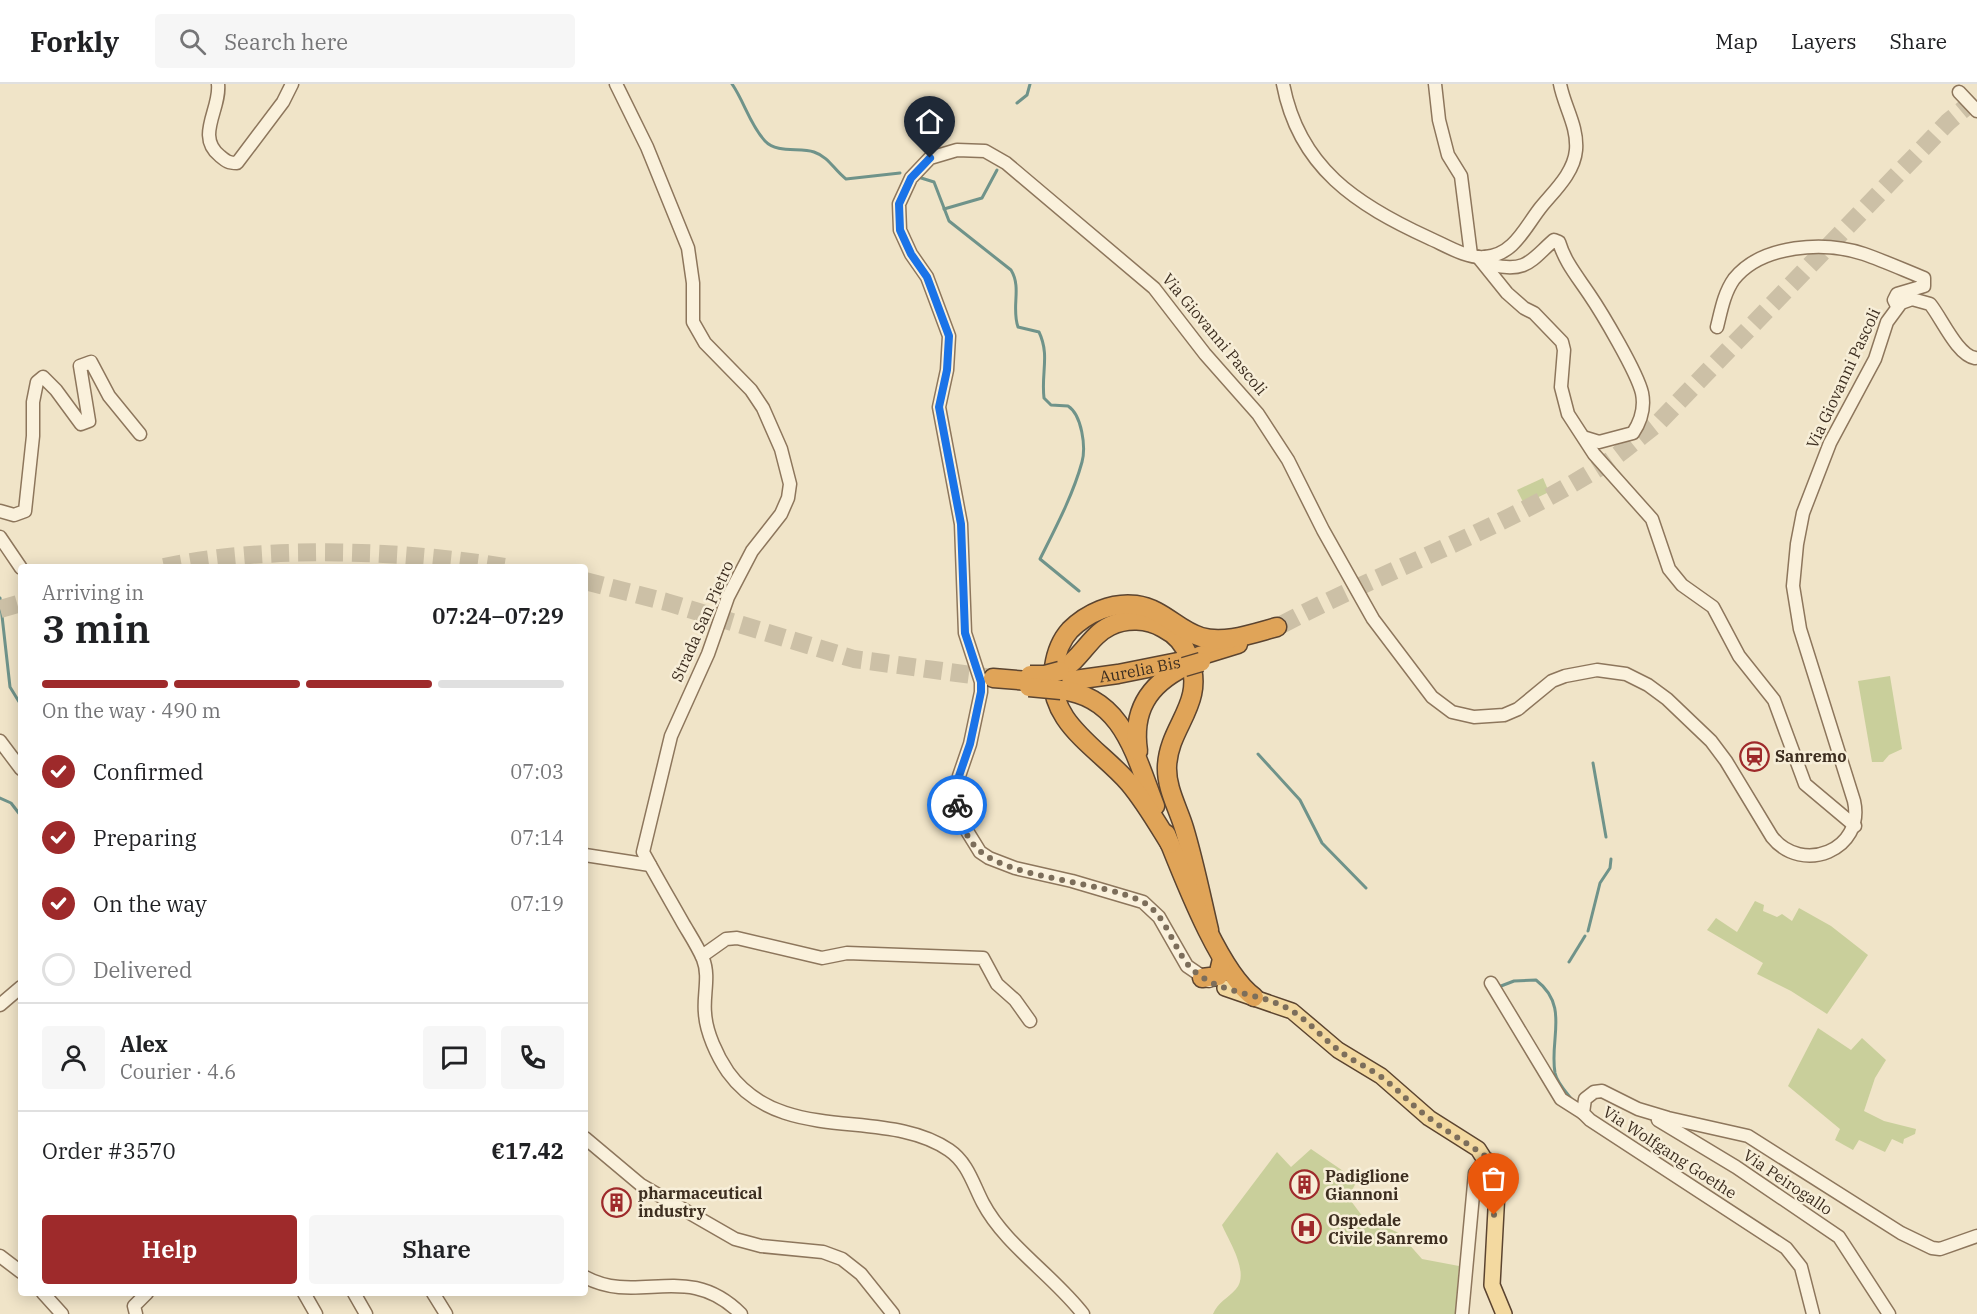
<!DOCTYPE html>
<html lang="en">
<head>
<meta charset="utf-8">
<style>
  body { margin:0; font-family:"IBM Plex Serif",serif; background:#f6f6f6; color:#202124; height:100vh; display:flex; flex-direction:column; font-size:22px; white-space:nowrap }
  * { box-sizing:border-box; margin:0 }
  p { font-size:20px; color:#757577 }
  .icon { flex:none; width:33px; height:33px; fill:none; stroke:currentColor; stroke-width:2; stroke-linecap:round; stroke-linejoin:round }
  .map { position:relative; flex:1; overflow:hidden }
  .details { position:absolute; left:18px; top:480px; width:570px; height:732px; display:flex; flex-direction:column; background:#fff; border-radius:6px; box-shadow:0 3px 15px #0003 }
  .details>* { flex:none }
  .pin { position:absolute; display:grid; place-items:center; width:51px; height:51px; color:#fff; margin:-62px -26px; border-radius:50% 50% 50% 0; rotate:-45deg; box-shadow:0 0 6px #0007 }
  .pin .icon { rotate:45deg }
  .courier { position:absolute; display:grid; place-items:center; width:60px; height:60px; margin:-30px; border:4px solid #1a73e8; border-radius:50%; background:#fff; color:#222; box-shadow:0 2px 8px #0007 }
  .head em { font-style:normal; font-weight:600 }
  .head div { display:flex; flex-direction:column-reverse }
  .head { display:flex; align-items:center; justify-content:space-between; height:102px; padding:0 24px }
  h1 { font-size:39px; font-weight:600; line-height:45px }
  .bar { display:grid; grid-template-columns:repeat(4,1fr); gap:9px 6px; align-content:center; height:72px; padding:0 24px }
  .bar i { height:8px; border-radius:4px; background:#e0e0e0 }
  .bar .active { background:#9e2a2b }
  .bar p { grid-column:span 4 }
  .line { display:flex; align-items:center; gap:15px; padding:0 24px; border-top:2px solid #e0e0e0 }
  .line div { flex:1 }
  .round { display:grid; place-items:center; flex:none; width:63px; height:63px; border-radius:6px; background:#f6f6f6 }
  ol { padding:0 24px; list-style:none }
  li { display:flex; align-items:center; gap:18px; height:66px }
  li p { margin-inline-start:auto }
  li .icon { padding:6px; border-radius:50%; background:#9e2a2b; color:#fff; stroke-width:4 }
  li:last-child { color:#757577 }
  li i { width:33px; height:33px; border:3px solid #e0e0e0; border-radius:50% }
  .primary-button { display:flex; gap:12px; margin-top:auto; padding:12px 24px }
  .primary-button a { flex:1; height:69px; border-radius:6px; background:#9e2a2b; color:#fff; font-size:24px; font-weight:600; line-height:69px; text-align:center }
  .primary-button a+a { background:#f6f6f6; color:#202124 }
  header { display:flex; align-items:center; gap:36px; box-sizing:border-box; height:84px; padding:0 30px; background:#fff; border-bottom:2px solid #e0e0e0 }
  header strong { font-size:28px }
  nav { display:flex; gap:33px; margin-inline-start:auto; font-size:21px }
  .search { width:420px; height:54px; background:#f6f6f6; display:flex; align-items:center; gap:15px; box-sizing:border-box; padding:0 21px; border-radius:6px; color:#757577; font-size:22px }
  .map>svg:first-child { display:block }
  .green { fill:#c9cf9b }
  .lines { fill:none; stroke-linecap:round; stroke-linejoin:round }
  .stream { stroke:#6f938a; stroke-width:3 }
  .highway-tunnel { stroke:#ccc0a6; stroke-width:18; stroke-dasharray:18 9; stroke-linecap:butt }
  .minor-casing { stroke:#8d765c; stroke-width:15 }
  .major-casing { stroke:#5b4430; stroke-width:18 }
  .highway-casing { stroke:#5b4430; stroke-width:21 }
  .minor { stroke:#faf1dc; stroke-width:12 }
  .major { stroke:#f3d9a0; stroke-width:15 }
  .highway { stroke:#e0a458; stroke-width:18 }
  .highway-bridge-casing { stroke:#5b4430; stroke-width:21; stroke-linecap:butt }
  .highway-bridge { stroke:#e0a458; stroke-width:18 }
  .done { stroke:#7c6e5b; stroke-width:6; stroke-dasharray:0 10.8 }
  .route { stroke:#1a73e8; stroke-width:8 }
  .labels { text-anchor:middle; stroke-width:5; stroke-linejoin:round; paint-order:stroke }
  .street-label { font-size:16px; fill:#3d2e20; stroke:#f7eed8 }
  .poi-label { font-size:16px; font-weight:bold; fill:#3d2e20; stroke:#f7eed8; text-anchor:start }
</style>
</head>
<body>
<header>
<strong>Forkly</strong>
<div class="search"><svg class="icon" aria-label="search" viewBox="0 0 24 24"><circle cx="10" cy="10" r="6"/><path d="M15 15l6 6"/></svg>Search here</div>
<nav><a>Map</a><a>Layers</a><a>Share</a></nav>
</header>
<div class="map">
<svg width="1977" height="1230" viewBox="0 0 1977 1230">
  <rect width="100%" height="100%" fill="#f0e4c8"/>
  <g class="green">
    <path d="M1543 394 1549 408 1524 420 1517 406Z"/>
    <path d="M1890 592 1902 665 1889 671 1883 678H1872L1858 597Z"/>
    <path d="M1755 817 1764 821 1763 827 1777 833 1782 830 1792 837 1799 824 1831 842 1868 871 1827 930 1791 907 1757 890 1763 879 1707 846 1716 834 1737 848Z"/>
    <path d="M1818 944 1851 966 1862 954 1886 976 1875 994 1864 1027 1884 1037 1916 1045 1915 1050 1904 1055 1903 1060 1892 1055 1885 1068 1859 1056 1853 1066 1835 1056 1840 1045 1788 1002Z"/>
    <path d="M1311 1065 1349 1091 1356 1099 1348 1113 1363 1133 1399 1149 1422 1175 1459 1182 1455 1230H1213C1218 1218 1227 1215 1236 1205 1250 1189 1229 1157 1222 1141L1277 1068 1291 1083Z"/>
  </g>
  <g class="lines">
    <g class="stream">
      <path d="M732 0C744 17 750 41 765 57 777 70 800 63 814 68 829 73 834 86 846 95L900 89"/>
      <path d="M1017 19 1027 11 1030 0"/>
      <path d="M918 93 934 98 949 137 1011 186C1022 204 1011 223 1018 243L1039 248C1050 271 1041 289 1044 314L1051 321 1068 322C1082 331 1086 363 1082 378 1073 411 1055 445 1040 475L1079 507"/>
      <path d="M944 125 982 114 997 86"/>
      <path d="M0 514 10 603 21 621"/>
      <path d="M1258 670 1300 716 1322 759 1366 804"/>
      <path d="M1593 679 1606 753"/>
      <path d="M0 714 11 719 21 732"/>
      <path d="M1588 847 1600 799 1610 784 1611 775"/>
      <path d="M1569 878 1585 852"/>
      <path d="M1501 902 1514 897 1536 896C1570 922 1549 955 1555 989 1557 999 1567 1009 1573 1017"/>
    </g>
    <g class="highway-tunnel">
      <path d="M164 483C267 461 401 466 505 483"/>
      <path d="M585 497 666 518 854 575 993 594"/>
      <path d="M0 525 21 519"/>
      <path d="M1281 541C1387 485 1503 445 1605 380 1624 367 1641 352 1659 338L1948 38 1977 14"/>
    </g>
    <defs>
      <g id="minor">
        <path d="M218 0C221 25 195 52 220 72 226 77 228 79 237 79L283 18 292 0"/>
        <path d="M616 0 647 63 688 164 693 199V238L705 259 751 306 763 324 781 365 790 400 788 414 781 430 752 467 728 513 708 570 671 652 643 768C656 792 670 816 683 839 690 851 698 863 703 875 710 892 703 912 705 929 706 948 717 972 728 988 782 1063 885 1022 949 1066 968 1079 973 1100 983 1119 1005 1161 1054 1192 1083 1230"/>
        <path d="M1283 0C1299 84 1357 121 1429 154 1445 161 1467 175 1485 173 1514 171 1525 143 1541 123 1554 107 1574 89 1576 66 1578 42 1564 22 1560 0"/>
        <path d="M1435 0 1439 36 1448 71 1461 92 1471 171"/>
        <path d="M1959 8 1977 27"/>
        <path d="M1478 173 1507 209 1524 224 1534 229 1562 258 1564 266 1561 303 1568 330 1594 370 1652 435 1669 485 1682 501 1713 523 1739 572 1774 616 1805 700 1855 742"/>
        <path d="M1485 173 1492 181C1527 189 1531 176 1554 156L1559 158C1565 178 1577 192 1589 210 1602 229 1637 288 1642 309 1645 324 1641 337 1633 349L1599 358 1586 354"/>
        <path d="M1717 243C1721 227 1724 209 1734 195 1762 160 1825 157 1864 170 1884 177 1904 186 1924 194V202L1897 210 1894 216 1897 222"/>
        <path d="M0 427 14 431 25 427 33 352V318L37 298 43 293 56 306 81 340 89 337 80 282 91 278 109 312 140 350"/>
        <path d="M0 453 21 484"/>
        <path d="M0 657 21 685"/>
        <path d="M585 771 650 781"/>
        <path d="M702 872 726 855 737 854 822 874 847 869 983 874 997 900 1015 916 1030 937"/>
        <path d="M1209 897 1187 882 1159 833 1143 818 1072 797 1015 784 989 774 980 768 959 734 956 714 959 692 970 660 981 608V598L965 549 961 440 939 323 947 286 949 252 927 193 911 170 900 146 899 120 911 94 930 74 957 66 985 67 1006 79 1154 204 1205 270 1258 330 1288 376 1323 446 1373 535 1432 613 1452 628 1474 633 1504 631 1518 625 1552 597 1565 592 1597 586 1626 590 1648 601 1667 615 1711 657 1726 677 1772 753C1802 791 1865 766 1854 717L1800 545 1793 502 1797 460 1803 429 1830 359 1875 275 1887 238 1901 219 1912 215 1930 220C1941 233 1957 271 1975 274"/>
        <path d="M1491 899 1561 1015 1583 1029"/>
        <path d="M0 921 21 903"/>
        <path d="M1658 1036 1736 1083 1839 1153 1889 1230"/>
        <path d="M585 1054 641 1101 735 1155 761 1162 823 1168 842 1175 861 1190 893 1230"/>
        <path d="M0 1172 21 1188"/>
        <path d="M585 1193C639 1222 687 1176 741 1230"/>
        <path d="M43 1209 62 1230"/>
        <path d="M304 1209 316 1230"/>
        <path d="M354 1209 366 1230"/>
        <path d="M433 1209 446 1230"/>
        <path d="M136 1230 134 1222 147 1209"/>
        <path d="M1462 1230 1475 1089 1485 1076"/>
        <path d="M1813 1230 1801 1183 1786 1164 1590 1036 1583 1029 1585 1015 1594 1008 1602 1007 1638 1025 1668 1034 1748 1052 1901 1149 1932 1164 1940 1165 1977 1152"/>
      </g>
      <path id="major" d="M1225 904 1292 927 1338 966 1381 992 1429 1034 1478 1065 1485 1076 1494 1079 1498 1088 1492 1201 1504 1230"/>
      <g id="highway">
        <path d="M1199 572 1238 560"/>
        <path d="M1060 587C1081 576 1089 552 1110 542 1127 534 1147 535 1163 544 1175 550 1185 561 1189 574 1206 620 1169 641 1167 682 1166 704 1178 724 1184 744 1194 777 1201 812 1209 846"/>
        <path d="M993 594 1029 597"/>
        <path id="s1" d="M1060 598 1118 590 1183 577"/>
        <path d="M1061 606C1123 613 1135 671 1155 722"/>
        <path d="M1138 667C1132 627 1148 601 1184 583"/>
        <path d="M1166 750C1183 792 1219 888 1254 913"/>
        <path d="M1170 760C1157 739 1145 718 1129 699 1099 664 1044 637 1054 583 1056 569 1060 557 1070 546 1087 529 1112 518 1136 521 1164 525 1177 546 1201 553 1225 560 1254 549 1277 543"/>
        <path d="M1202 894 1218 892 1222 875"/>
      </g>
    </defs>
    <use href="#minor" class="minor-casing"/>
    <use href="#major" class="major-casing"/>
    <use href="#highway" class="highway-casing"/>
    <use href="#minor" class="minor"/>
    <use href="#major" class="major"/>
    <use href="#highway" class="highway"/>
    <defs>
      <g id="highway-bridge">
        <path d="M1184 583 1201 578"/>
        <path d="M1030 591H1045L1060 587"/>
        <path d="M1029 603 1061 606"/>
      </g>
    </defs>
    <use href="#highway-bridge" class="highway-bridge-casing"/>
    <use href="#highway-bridge" class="highway-bridge"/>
  </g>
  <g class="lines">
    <path class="done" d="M957 721C959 737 968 758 981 768 1014 795 1099 797 1141 817 1170 831 1173 873 1199 891 1226 911 1264 909 1292 927 1310 938 1324 956 1341 968 1353 977 1367 983 1380 992 1397 1004 1411 1021 1428 1033 1449 1050 1475 1063 1494 1079L1497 1088 1494 1131"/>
    <path class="route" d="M930 74 911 94 899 120 900 146 911 170 927 193 949 252 947 286 939 323 961 440 965 549 981 598V608L970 660 959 692 957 721"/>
  </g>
  <defs>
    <symbol id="station-ring" viewBox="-11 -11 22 22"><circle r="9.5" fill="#f7eed8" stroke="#9e2a2b" stroke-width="1.5"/><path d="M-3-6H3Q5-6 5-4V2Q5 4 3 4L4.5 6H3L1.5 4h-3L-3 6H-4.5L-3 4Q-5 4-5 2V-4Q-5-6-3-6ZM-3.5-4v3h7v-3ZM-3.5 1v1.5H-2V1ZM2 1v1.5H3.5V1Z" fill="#9e2a2b"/></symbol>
    <symbol id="building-ring" viewBox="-11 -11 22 22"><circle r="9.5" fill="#f7eed8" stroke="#9e2a2b" stroke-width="1.5"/><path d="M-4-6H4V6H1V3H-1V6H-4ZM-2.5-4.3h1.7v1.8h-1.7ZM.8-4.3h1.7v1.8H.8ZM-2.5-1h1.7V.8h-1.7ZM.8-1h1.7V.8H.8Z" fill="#9e2a2b"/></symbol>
    <symbol id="hospital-ring" viewBox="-11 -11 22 22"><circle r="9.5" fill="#f7eed8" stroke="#9e2a2b" stroke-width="1.5"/><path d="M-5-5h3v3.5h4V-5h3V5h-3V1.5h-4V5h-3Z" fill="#9e2a2b"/></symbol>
  </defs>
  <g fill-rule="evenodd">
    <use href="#station-ring" x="1738" y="656" width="33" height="33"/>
    <use href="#building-ring" x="1288" y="1084" width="33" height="33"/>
    <use href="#building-ring" x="600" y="1102" width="33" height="33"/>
    <use href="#hospital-ring" x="1290" y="1128" width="33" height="33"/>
  </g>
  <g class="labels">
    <g class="street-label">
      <text transform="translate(1215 250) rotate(50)" y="6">Via Giovanni Pascoli</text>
      <text transform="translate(1843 294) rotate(-65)" y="6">Via Giovanni Pascoli</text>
      <text transform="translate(702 537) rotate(-66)" y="6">Strada San Pietro</text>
      <text dy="6" stroke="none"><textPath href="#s1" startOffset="81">Aurelia Bis</textPath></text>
      <text transform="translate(1670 1068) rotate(33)" y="6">Via Wolfgang Goethe</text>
      <text transform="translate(1788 1098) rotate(34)" y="6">Via Peirogallo</text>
    </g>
    <g class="poi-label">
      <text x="1775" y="678">Sanremo</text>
      <text x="1325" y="1098">Padiglione<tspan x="1325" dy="18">Giannoni</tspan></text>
      <text x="638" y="1115">pharmaceutical<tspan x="638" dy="18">industry</tspan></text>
      <text x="1328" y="1142">Ospedale<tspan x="1328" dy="18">Civile Sanremo</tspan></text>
    </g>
  </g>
</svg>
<div class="pin" style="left:1494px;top:1131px;background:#ea580c"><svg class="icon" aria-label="bag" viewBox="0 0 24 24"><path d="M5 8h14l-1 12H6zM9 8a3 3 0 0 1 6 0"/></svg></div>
<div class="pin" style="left:930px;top:74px;background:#1f2937"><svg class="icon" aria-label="home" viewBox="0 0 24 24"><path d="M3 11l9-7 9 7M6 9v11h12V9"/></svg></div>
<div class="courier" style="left:957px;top:721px"><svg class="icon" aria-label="bike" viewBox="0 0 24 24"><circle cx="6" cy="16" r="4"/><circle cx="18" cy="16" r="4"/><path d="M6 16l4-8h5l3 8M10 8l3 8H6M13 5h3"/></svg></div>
<section class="details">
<div class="head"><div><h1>3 min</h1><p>Arriving in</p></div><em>07:24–07:29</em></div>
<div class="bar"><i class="active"></i><i class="active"></i><i class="active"></i><i></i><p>On the way · 490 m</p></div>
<ol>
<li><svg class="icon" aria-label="check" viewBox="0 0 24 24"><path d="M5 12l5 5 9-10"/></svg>Confirmed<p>07:03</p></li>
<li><svg class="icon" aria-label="check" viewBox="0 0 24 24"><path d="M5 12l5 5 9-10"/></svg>Preparing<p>07:14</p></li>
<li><svg class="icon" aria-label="check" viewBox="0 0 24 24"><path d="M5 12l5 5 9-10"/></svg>On the way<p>07:19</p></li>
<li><i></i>Delivered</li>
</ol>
<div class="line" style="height:108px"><a class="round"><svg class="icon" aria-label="person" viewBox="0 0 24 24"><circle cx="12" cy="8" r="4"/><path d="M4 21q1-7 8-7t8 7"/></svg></a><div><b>Alex</b><p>Courier · 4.6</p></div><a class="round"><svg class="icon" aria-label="chat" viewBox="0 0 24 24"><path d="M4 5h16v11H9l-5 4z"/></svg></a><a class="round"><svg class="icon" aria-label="phone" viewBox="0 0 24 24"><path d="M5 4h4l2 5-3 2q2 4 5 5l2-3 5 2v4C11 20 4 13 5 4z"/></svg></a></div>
<div class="line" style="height:78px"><div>Order #3570</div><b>€17.42</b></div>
<div class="primary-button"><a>Help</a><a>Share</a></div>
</section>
</div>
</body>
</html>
